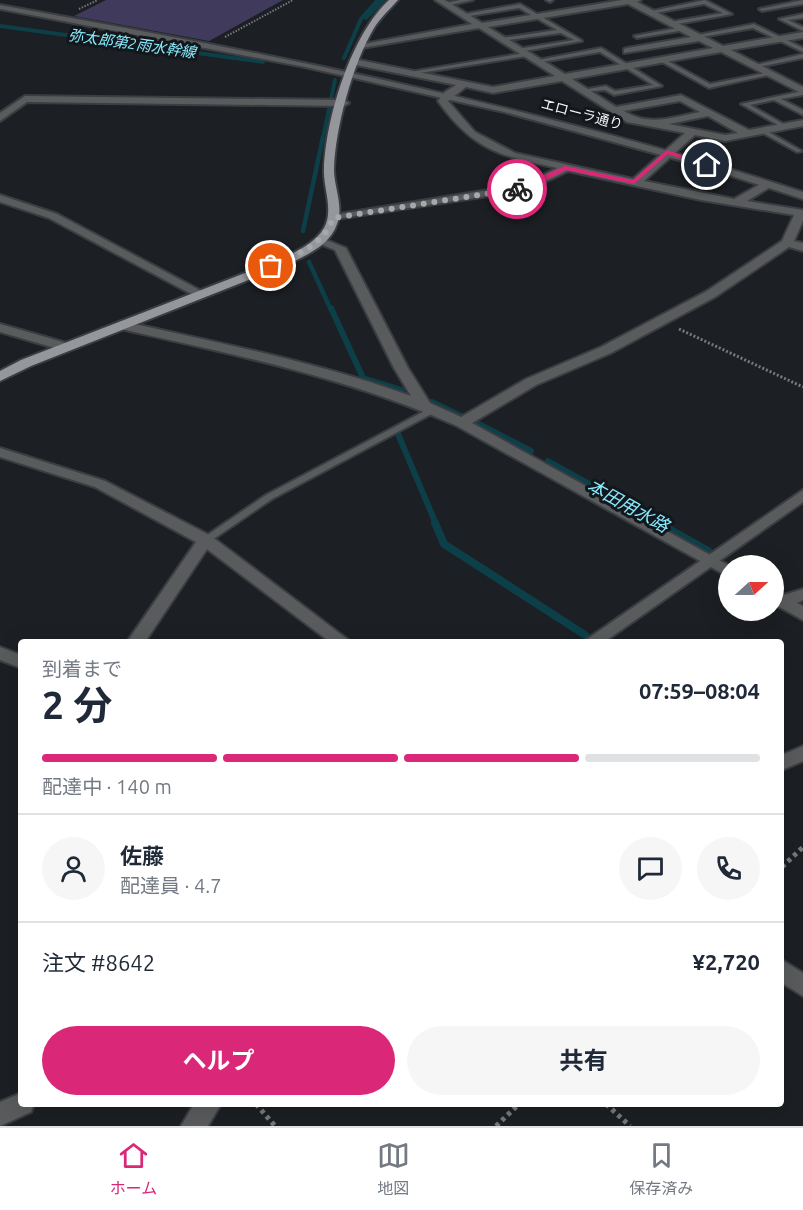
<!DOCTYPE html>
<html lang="ja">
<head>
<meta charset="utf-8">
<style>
  body { margin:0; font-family:Ubuntu,"Noto Sans JP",sans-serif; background:#f6f6f7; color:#1f2937; height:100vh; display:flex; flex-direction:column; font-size:22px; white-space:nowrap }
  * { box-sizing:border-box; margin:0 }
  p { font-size:20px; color:#747a83 }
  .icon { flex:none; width:33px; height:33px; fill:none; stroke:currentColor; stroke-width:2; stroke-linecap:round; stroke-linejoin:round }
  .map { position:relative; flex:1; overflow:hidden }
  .side { position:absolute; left:18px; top:639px; width:766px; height:468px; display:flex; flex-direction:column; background:#fff; border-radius:6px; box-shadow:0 6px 24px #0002 }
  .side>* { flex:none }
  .needle { width:39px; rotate:69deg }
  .fabs { position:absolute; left:718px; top:555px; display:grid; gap:12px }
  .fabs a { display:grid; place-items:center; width:66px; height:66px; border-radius:50%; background:#fff; box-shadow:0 6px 24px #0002; font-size:30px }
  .pin { position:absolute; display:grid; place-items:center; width:51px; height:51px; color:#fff; margin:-26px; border:3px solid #fff; border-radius:50%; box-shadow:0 2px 6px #0007 }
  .courier { position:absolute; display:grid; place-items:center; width:60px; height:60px; margin:-30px; border:4px solid #db2777; border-radius:50%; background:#fff; color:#222; box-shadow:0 2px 8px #0007 }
  .headline em { font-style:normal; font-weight:700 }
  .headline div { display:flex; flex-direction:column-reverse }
  .headline { display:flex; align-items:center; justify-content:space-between; height:102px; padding:0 24px }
  h1 { font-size:39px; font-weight:700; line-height:45px }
  .bar { display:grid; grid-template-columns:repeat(4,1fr); gap:9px 6px; align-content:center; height:72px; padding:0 24px }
  .bar i { height:8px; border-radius:4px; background:#e0e1e3 }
  .bar .selected { background:#db2777 }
  .bar p { grid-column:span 4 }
  .line { display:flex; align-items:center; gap:15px; padding:0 24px; border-top:2px solid #e0e1e3 }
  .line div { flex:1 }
  .round { display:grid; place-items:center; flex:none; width:63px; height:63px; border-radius:32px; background:#f6f6f7 }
  .cta { display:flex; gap:12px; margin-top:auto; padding:12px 24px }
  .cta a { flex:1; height:69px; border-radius:36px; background:#db2777; color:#fff; font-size:24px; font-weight:700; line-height:69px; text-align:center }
  .cta a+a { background:#f6f6f7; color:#1f2937 }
  .tab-bar { display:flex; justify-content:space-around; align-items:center; height:84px; border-top:2px solid #e0e1e3; background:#fff; font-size:16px; color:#747a83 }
  .tab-bar a { display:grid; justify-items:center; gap:3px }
  .tab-bar .selected { color:#db2777 }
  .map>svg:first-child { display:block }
  .green { fill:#403b5d }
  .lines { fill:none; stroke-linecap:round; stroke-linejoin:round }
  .stream-far3 { stroke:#0c3f48; stroke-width:4 }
  .stream-far2 { stroke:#0c3f48; stroke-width:4.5 }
  .stream-far1 { stroke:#0c3f48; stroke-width:6 }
  .stream { stroke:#0c3f48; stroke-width:8 }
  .service-casing { stroke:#3a3d41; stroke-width:4 }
  .minor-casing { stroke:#3a3d41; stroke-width:4 }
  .tertiary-casing { stroke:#3a3d41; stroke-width:4 }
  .primary-casing { stroke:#3a3d41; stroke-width:4 }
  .path-far2 { stroke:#76797c; stroke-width:2; stroke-dasharray:1.5 1.5; stroke-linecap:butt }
  .path-far1 { stroke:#76797c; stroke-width:3; stroke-dasharray:2 2; stroke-linecap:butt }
  .path { stroke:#76797c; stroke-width:5; stroke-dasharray:4 4; stroke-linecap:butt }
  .service { fill:#5a5b5d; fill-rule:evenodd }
  .minor { fill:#5a5b5d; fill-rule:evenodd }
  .tertiary { fill:#5a5b5d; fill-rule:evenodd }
  .primary { fill:#95979c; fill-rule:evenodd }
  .route { fill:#db2777 }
  .done { stroke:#a6a9ac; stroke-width:6; stroke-dasharray:0 10.8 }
  .labels { text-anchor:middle; stroke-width:6; stroke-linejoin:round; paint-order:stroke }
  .far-street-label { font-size:14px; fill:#f1f3f6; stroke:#13161a }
  .far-water-label { font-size:15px; font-style:italic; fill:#87eafe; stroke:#13161a }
  .water-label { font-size:18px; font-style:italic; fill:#87eafe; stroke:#13161a }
</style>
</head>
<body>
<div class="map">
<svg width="803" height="1126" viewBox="0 0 803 1126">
  <rect width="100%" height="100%" fill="#1c1f23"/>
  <path class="green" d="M106 0H283L209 41 74 16Z"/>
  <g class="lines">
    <g class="stream-far3">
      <path d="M366 18 383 0"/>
      <path d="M0 26 263 62"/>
      <path d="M344 58 361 19 378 0"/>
      <path d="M323 138 335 80"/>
    </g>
    <g class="stream-far2">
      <path d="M303 231 323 137"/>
      <path d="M309 262 331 310"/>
    </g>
    <g class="stream-far1">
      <path d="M331 308 363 378 402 390"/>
      <path d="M432 402 461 416"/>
      <path d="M473 421 531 451"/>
      <path d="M398 434 436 524"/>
      <path d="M548 461 661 524"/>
    </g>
    <g class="stream">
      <path d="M435 523 444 544 585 635"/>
      <path d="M658 523 708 551"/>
    </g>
    <defs>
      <g id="service">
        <path d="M460 0H473L445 6 442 4Z"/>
        <path d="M546 0H553L550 2Z"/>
        <path d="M705 0 732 14 672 25 670 22 723 13 704 4 650 14 647 12Z"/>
        <path d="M803 0V4L762 11 759 9Z"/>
        <path d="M520 4 581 40 582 41 519 52 516 50 517 49 574 40 561 33 500 41V39L502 38 557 30 519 8 463 17 460 15Z"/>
        <path d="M803 14V18L788 20 803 27V31L779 19Z"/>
        <path d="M754 24 803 48V52L753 28 696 38 693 36Z"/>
        <path d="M683 27 686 29 685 30 637 38 634 36Z"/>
        <path d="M601 48 603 49 662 86 614 95 605 90 582 92V90L606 86 615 91 653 85 600 52 536 63 533 61Z"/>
        <path d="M525 53 528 55 527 56 407 75 404 73Z"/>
        <path d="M803 54V58L754 68 751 66Z"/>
        <path d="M664 59 710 84 770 72 773 74 709 88 662 62 661 61Z"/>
        <path d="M803 91V95L781 99 803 110V115L774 100 750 105 787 126V128L785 129 741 104Z"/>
        <path d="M761 130H765L802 151 797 152 761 132Z"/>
        <path d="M434 406 439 409 437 411 272 499 209 542H201L200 540 266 495Z"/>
      </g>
      <g id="minor">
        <path d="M435 0H445L482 23 622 0H641L637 2 723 46 803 32V38L731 50 803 87V94L721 52 572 79 616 107 681 95 749 130 803 120V126L725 141 695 135 644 181 734 199 764 182H772V186L747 201 803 210V221L794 241 803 243V251L789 247 715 297 611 353 536 385 472 423 730 566 729 577 457 426C349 378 236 355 121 329L115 325 121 321C219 343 317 362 411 396L394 368 335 250 313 241 319 237 346 248 408 368 430 403 461 417 526 379 601 347 707 291 782 241 794 215 701 200 568 171 528 190 329 220V216L333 215 525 184 557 168C500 156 473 150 438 101L445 92 456 85 351 64 349 62 354 59 493 87 555 76 479 28 362 48 358 45 472 24ZM628 4 691 37 627 48 624 49V53L699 41 713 48 565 74 488 27ZM562 81 627 122 685 133 633 179 515 153 475 132 448 101 466 87 493 93ZM680 101 700 112C672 117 649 127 624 111ZM708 116 738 133 725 135 669 124Z"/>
        <path d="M25 96 344 100 349 103 344 106 27 102 0 121V113Z"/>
        <path d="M0 195 57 214 207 294 201 298 197 297 49 218 0 202Z"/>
        <path d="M0 324 70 344 72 347 65 351 0 332Z"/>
        <path d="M0 448 105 481 211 536 351 642H330L207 549 145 642H127L196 542 95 487 0 457Z"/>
        <path d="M803 589V600L797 603 803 606V620L774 604V591L784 595Z"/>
        <path d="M0 647 21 655V668L0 660Z"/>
        <path d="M782 960 803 973V996L782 983Z"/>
        <path d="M194 1104H221L208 1126H181Z"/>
      </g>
      <g id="tertiary">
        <path d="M0 5C273 54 538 106 803 192V199L701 166 504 112 305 67 0 9Z"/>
        <path d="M803 490V502L604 642H583Z"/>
        <path d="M803 746V761L782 770V755Z"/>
        <path d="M21 1093V1104H34L31 1112 0 1126V1102Z"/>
      </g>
      <path id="primary" d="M389 0H398C390 9 381 17 374 28 353 63 335 128 334 170 334 187 344 207 337 224 330 246 303 257 284 266L31 366 0 381V371L21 360 276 261C292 254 315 244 324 228 334 210 323 188 324 169 326 117 351 35 389 0Z"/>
    </defs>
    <use href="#service" class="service-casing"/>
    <use href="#minor" class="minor-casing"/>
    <use href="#tertiary" class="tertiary-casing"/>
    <use href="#primary" class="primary-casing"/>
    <g class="path-far2">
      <path d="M79 9 98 0"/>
      <path d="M225 37 293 0"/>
    </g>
    <path class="path-far1" d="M679 329 803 387"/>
    <g class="path">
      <path d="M782 867 803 847"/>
      <path d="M256 1104 275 1126"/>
      <path d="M606 1104 630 1126"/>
      <path d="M496 1126 519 1104"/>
    </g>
    <use href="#service" class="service"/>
    <use href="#minor" class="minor"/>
    <use href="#tertiary" class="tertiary"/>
    <use href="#primary" class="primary"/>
  </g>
  <path class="route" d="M667 150 711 165 707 167 668 154 634 184 566 170 530 188 513 189 565 166 633 180Z"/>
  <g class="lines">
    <path class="done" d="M271 266C296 255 324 245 333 218L517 189"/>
  </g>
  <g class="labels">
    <g class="far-street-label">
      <text transform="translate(582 114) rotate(15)" y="5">エローラ通り</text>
    </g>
    <g class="far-water-label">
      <text transform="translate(132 44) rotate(8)" y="5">弥太郎第2雨水幹線</text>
    </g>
    <g class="water-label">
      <text transform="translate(628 506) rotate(29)" y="6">本田用水路</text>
    </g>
  </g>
</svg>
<div class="fabs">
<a><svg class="needle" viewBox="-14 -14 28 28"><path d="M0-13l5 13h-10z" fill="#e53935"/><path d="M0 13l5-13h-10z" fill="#747a83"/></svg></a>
</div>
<div class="pin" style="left:271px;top:266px;background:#ea580c"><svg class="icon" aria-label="bag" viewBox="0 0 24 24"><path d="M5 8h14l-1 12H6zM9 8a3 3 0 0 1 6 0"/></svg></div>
<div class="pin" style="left:707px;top:165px;background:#1f2937"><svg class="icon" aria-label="home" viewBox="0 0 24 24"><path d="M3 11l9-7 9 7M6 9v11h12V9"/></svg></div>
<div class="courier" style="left:517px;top:189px"><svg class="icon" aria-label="bike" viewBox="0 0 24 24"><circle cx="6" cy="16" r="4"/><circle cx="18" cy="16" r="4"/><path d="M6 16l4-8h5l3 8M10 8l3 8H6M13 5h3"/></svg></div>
<section class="side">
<div class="headline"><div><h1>2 分</h1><p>到着まで</p></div><em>07:59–08:04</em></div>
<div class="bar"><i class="selected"></i><i class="selected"></i><i class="selected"></i><i></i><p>配達中 · 140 m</p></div>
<div class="line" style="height:108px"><a class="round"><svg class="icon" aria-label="person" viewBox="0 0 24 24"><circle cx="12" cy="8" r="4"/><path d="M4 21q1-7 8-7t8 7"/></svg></a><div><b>佐藤</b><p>配達員 · 4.7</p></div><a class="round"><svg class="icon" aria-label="chat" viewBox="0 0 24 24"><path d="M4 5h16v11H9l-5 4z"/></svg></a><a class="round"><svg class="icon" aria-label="phone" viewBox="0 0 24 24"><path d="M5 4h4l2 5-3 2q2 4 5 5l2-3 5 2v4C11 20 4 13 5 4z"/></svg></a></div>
<div class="line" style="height:78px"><div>注文 #8642</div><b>¥2,720</b></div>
<div class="cta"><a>ヘルプ</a><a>共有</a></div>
</section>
</div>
<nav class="tab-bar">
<a class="selected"><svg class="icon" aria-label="home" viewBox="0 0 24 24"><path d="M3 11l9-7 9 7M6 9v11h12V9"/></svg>ホーム</a>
<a><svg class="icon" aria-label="map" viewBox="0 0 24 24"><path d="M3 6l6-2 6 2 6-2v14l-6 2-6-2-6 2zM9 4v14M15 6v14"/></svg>地図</a>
<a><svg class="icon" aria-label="saved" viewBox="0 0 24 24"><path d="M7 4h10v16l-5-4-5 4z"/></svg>保存済み</a>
</nav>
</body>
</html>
